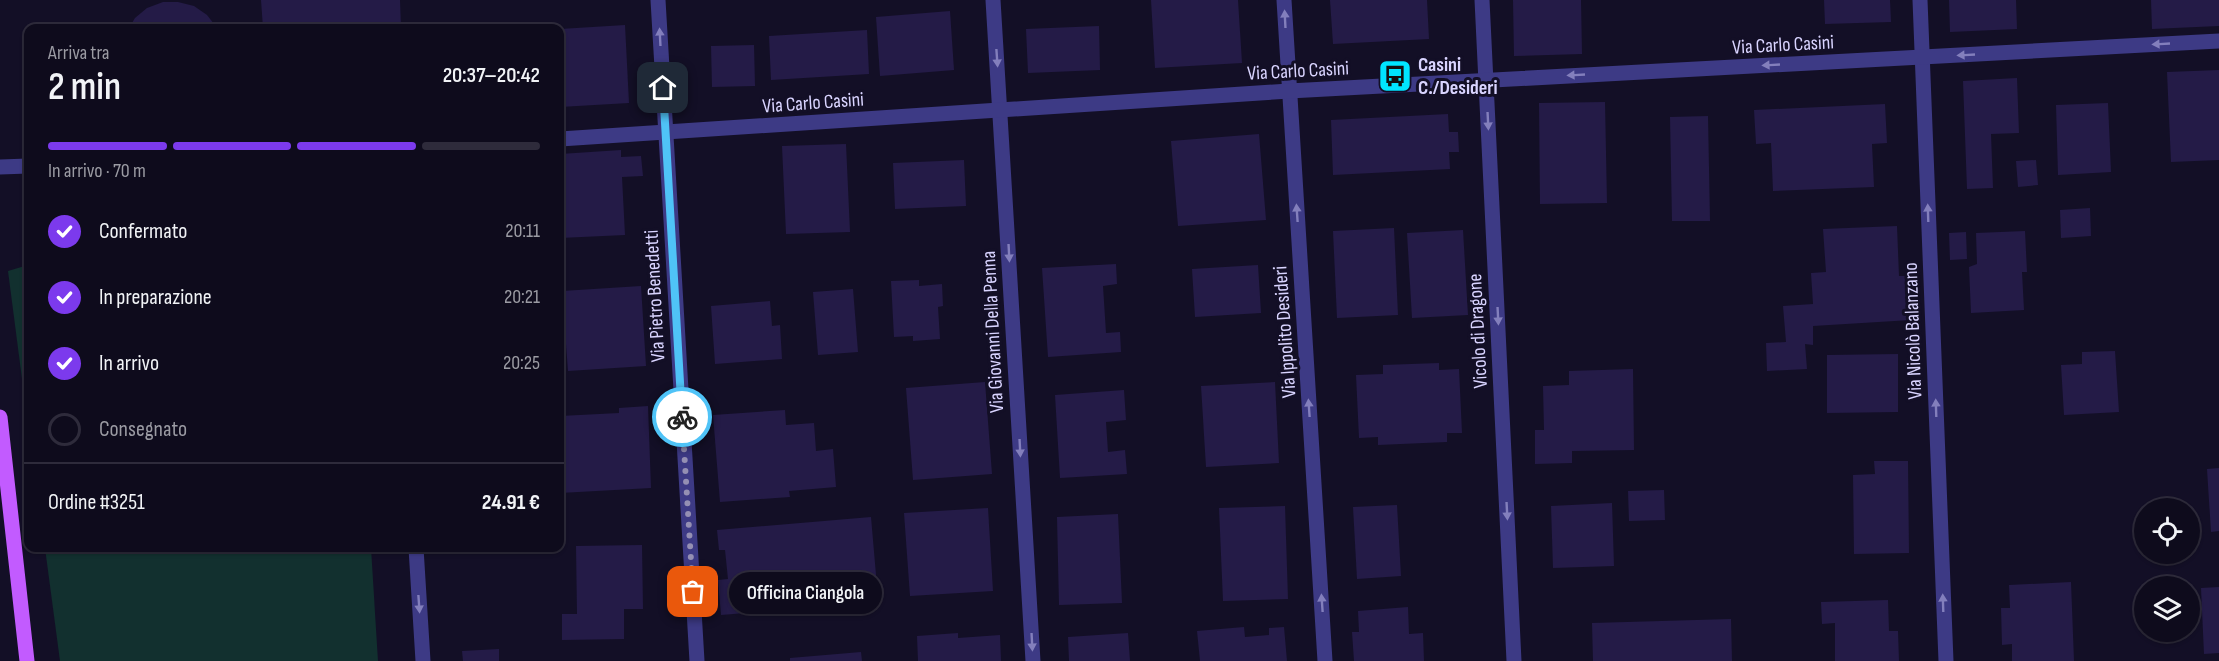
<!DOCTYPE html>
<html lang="it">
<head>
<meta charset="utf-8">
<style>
  body { margin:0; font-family:"Sofia Sans Condensed",sans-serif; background:#171425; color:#f1f3f6; height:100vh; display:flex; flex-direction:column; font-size:22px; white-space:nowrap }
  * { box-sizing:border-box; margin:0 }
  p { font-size:20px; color:#9b9ba3 }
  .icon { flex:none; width:33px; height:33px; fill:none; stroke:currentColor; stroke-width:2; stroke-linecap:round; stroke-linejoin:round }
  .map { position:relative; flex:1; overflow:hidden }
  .panel { position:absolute; left:24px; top:24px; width:540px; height:528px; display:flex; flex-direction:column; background:#0e0b1c; border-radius:12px; box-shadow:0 2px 4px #0004,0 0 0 2px #2e2b3b }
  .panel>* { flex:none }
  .buttons { position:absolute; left:2134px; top:498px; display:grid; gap:12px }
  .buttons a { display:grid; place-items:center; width:66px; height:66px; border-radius:50%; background:#0e0b1c; box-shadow:0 2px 4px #0004,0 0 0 2px #2e2b3b; font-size:30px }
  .pin { position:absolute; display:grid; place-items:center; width:51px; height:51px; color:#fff; margin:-26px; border-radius:12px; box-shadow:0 3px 9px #0006 }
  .courier { position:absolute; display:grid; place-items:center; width:60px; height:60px; margin:-30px; border:4px solid #4fc3f7; border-radius:50%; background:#fff; color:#222; box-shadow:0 2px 8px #0007 }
  .bubble { position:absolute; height:42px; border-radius:21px; background:#0e0b1c; box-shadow:0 2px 4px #0004,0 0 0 2px #2e2b3b; font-size:20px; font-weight:600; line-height:42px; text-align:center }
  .headline em { font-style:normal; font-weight:600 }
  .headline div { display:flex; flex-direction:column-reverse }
  .headline { display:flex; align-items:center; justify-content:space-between; height:102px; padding:0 24px }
  h1 { font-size:39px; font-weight:600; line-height:45px }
  .bar { display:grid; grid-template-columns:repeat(4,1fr); gap:9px 6px; align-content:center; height:72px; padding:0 24px }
  .bar i { height:8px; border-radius:4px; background:#2e2b3b }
  .bar .current { background:#7c3aed }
  .bar p { grid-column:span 4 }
  .line { display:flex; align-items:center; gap:15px; padding:0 24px; border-top:2px solid #2e2b3b }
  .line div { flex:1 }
  ol { padding:0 24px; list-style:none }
  li { display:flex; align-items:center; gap:18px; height:66px }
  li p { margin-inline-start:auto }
  li .icon { padding:6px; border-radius:50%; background:#7c3aed; color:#fff; stroke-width:4 }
  li:last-child { color:#9b9ba3 }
  li i { width:33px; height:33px; border:3px solid #2e2b3b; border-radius:50% }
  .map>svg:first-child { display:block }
  .green { fill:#12302f }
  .building { fill:#241b47 }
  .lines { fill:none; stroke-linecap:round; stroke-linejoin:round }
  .minor { stroke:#3d3a85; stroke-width:15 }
  .major { stroke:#c25bff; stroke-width:15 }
  .oneway { fill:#837fbc }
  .done { stroke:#948fb3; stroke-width:6; stroke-dasharray:0 10.8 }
  .route { stroke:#4fc3f7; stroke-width:8 }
  .labels { text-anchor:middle; stroke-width:6; stroke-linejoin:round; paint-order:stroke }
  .street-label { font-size:20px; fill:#d9d4ff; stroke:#130f26 }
  .poi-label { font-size:20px; font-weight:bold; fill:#d9d4ff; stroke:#130f26; text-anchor:start }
</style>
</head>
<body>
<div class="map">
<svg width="2219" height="661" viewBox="0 0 2219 661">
  <rect width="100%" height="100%" fill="#130f26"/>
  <g class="green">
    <path d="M28 265V425L8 271Z"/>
    <path d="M45 548H371L378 661H60Z"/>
  </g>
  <g class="building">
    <path d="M261 0H400L401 28H263Z"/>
    <path d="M1151 0H1238L1242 63 1155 68Z"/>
    <path d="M1330 0H1427L1429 39 1333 44Z"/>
    <path d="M1513 0H1581L1582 54 1514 56Z"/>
    <path d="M1824 0H1890L1891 22 1825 24Z"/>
    <path d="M1949 0H2016L2017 29 1950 32Z"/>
    <path d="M2151 0H2219V26L2152 29Z"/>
    <path d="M163 2H178L194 6 207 15 217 28H129L135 18 147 8Z"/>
    <path d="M950 11 954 70 880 76 876 17Z"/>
    <path d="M625 25 629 103 560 107V29Z"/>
    <path d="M1099 26 1100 70 1028 73 1026 29Z"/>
    <path d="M867 30 869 74 771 80 769 36Z"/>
    <path d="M754 45 755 86 712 87 711 46Z"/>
    <path d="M2219 70V160L2171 162 2167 72Z"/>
    <path d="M2017 78 2019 133 1991 134 1993 188 1967 189 1963 81Z"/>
    <path d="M1605 102 1607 203 1540 204 1539 103Z"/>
    <path d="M2108 103 2111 172 2058 175 2056 105Z"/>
    <path d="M1885 104 1887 143 1872 144 1874 187 1773 191 1771 143 1756 144 1754 110Z"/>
    <path d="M1448 114 1449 132H1458L1459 152H1449L1450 169 1333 175 1331 120Z"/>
    <path d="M1708 116 1710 221H1672L1670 117Z"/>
    <path d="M1259 134 1266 220 1178 226 1171 141Z"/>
    <path d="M846 144 850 232 786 234 782 146Z"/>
    <path d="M621 150V157L641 156 643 176 622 177 625 235 560 238V154Z"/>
    <path d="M964 160 966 206 895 209 893 163Z"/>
    <path d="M2036 160 2038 185 2018 187 2016 161Z"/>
    <path d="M2090 208 2091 236 2061 238 2060 210Z"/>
    <path d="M1897 226 1899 276H1908L1911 320 1813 326V345L1805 344 1807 369 1767 371 1766 343 1786 342 1783 306 1813 304 1811 273 1826 272 1823 229Z"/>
    <path d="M1394 228 1398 315 1337 318 1333 231Z"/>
    <path d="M1463 230 1468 315 1412 318 1407 233Z"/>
    <path d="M2025 231 2027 272H2022L2024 310 1971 313 1969 267 1977 264 1976 233Z"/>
    <path d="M1966 232 1967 259 1950 260 1949 233Z"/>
    <path d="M1116 264 1117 284 1103 286 1106 333 1120 332 1121 352 1048 357 1042 268Z"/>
    <path d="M1258 265 1261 313 1195 317 1192 269Z"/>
    <path d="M919 280V286L942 284 943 306 938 307 940 339 913 341V336L894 337 891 281Z"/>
    <path d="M641 286 646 366 568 371 562 291Z"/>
    <path d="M853 289 858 352 818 355 813 292Z"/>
    <path d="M770 301 772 326 780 325 782 359 715 364 711 306Z"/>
    <path d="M2115 351 2119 412 2064 415 2061 365 2082 364V352Z"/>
    <path d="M1898 354V412L1827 413V355Z"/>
    <path d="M1439 363V370L1459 369 1462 433H1447V442L1378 445V437L1359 438 1356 375 1383 374V365Z"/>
    <path d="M1633 369 1634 450 1572 451V463L1535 464V430H1544L1543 386 1569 385V371Z"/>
    <path d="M985 382 992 474 913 480 906 388Z"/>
    <path d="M1275 382 1279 463 1206 467 1201 386Z"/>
    <path d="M1124 390 1126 420 1106 422 1108 452 1125 450 1127 474 1060 478 1055 395Z"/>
    <path d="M648 406 651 488 560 493V416L619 413V408Z"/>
    <path d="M785 410 786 425 814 423 816 451 833 449 836 487 789 491 790 497 720 502 713 415Z"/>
    <path d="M1874 461H1908L1909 553 1854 554 1853 475 1875 474Z"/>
    <path d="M2219 468V531L2211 532 2207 469Z"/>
    <path d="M1664 490 1665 520 1629 521 1628 491Z"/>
    <path d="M1612 503 1614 566 1553 568 1551 506Z"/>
    <path d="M1397 505 1401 576 1357 579 1353 507Z"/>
    <path d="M1285 506 1288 599 1223 601 1219 508Z"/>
    <path d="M988 508 993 591 910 596 904 513Z"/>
    <path d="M1118 514 1122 603 1059 605 1057 517Z"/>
    <path d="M871 517 878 598H869V603L721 615 718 580 728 579 725 550H719L717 530Z"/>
    <path d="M642 545 643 609H624V639L562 640V614H577L576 546Z"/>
    <path d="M2071 582 2074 661H2012V644L2002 645 2001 608H2010L2009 585Z"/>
    <path d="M2219 587V653L2204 654 2201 588Z"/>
    <path d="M1888 600 1889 631H1898L1899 661H1835V623L1822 624 1821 602Z"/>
    <path d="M1408 607 1409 634 1423 633 1424 661H1354L1352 632H1359L1358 611Z"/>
    <path d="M1731 619 1732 661H1593L1592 623Z"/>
    <path d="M1244 627 1245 637 1269 635V628L1284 627 1287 661H1200L1197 631Z"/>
    <path d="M958 633V638L1000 635 1001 661H918L917 636Z"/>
    <path d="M1128 633 1130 661H1069L1068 637Z"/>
    <path d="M499 649V661H463L462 651Z"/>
    <path d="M861 652 862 661H790V658Z"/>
  </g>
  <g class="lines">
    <g class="minor">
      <path d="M658 0 697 661"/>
      <path d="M993 0 1033 661"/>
      <path d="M1284 0 1325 661"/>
      <path d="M1482 0 1514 661"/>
      <path d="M1920 0 1946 661"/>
      <path d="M560 139 1289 91 2219 41"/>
      <path d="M0 167 28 166"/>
      <path d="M416 548 423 661"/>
    </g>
    <path class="major" d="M0 417 27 661"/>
  </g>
  <defs><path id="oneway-solid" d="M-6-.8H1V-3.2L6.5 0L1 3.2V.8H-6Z" transform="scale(1.5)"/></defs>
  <g class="oneway">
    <use href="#oneway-solid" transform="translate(1285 19) rotate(-93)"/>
    <use href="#oneway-solid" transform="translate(660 37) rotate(-93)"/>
    <use href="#oneway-solid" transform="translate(2161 44) rotate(177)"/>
    <use href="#oneway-solid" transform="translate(1966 55) rotate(177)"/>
    <use href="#oneway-solid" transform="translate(997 58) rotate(86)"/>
    <use href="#oneway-solid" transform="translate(1771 65) rotate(177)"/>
    <use href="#oneway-solid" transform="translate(1576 75) rotate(177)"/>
    <use href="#oneway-solid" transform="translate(1488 121) rotate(87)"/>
    <use href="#oneway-solid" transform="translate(1297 213) rotate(-94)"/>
    <use href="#oneway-solid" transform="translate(1928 213) rotate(-92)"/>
    <use href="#oneway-solid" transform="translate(1009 253) rotate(87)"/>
    <use href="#oneway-solid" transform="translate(1498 316) rotate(87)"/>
    <use href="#oneway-solid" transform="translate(1309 408) rotate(-94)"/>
    <use href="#oneway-solid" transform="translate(1936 408) rotate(-92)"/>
    <use href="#oneway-solid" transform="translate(1020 448) rotate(87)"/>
    <use href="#oneway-solid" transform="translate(1507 511) rotate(87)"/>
    <use href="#oneway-solid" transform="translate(1322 603) rotate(-94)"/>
    <use href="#oneway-solid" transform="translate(1943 603) rotate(-92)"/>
    <use href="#oneway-solid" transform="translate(419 604) rotate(86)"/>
    <use href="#oneway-solid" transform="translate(1032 642) rotate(87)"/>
  </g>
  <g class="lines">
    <path class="done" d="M682 417 693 592"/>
    <path class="route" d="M663 88 682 417"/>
  </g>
  <defs>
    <symbol id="bus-square" viewBox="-11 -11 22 22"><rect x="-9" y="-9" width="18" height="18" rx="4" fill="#00e5ff" stroke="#130f26"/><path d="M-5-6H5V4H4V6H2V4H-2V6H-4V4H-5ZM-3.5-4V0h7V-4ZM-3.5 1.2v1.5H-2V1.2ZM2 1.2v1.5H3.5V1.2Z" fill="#111"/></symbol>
  </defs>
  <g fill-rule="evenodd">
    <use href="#bus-square" x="1376" y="57" width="38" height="38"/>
  </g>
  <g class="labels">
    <g class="street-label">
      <text transform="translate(1783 44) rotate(-3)" y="7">Via Carlo Casini</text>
      <text transform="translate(1298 70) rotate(-3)" y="7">Via Carlo Casini</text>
      <text transform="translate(813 102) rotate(-4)" y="7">Via Carlo Casini</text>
      <text transform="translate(654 296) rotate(-93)" y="7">Via Pietro Benedetti</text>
      <text transform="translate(1477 331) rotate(-93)" y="7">Vicolo di Dragone</text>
      <text transform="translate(1912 331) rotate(-92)" y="7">Via Nicolò Balanzano</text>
      <text transform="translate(992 332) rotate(-93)" y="7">Via Giovanni Della Penna</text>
      <text transform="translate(1284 332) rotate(-94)" y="7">Via Ippolito Desideri</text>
    </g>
    <g class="poi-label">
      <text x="1418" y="71">Casini<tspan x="1418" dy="23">C./Desideri</tspan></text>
    </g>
  </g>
</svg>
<div class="buttons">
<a><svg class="icon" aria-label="locate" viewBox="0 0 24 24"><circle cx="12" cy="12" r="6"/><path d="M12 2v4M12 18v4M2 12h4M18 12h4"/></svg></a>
<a><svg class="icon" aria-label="layers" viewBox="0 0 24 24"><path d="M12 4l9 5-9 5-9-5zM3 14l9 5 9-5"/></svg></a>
</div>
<div class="pin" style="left:693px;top:592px;background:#ea580c"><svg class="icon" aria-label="bag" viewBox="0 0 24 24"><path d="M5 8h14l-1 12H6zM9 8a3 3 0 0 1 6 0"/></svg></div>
<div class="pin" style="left:663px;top:88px;background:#1f2937"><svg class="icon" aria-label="home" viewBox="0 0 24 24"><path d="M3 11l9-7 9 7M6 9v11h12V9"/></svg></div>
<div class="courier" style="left:682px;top:417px"><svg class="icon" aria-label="bike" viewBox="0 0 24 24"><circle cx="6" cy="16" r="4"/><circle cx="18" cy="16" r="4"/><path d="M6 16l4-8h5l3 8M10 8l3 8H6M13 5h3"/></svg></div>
<div class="bubble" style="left:729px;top:572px;width:153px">Officina Ciangola</div>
<section class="panel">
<div class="headline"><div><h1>2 min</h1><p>Arriva tra</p></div><em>20:37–20:42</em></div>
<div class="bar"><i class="current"></i><i class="current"></i><i class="current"></i><i></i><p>In arrivo · 70 m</p></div>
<ol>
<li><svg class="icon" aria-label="check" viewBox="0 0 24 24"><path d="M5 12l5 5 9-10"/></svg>Confermato<p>20:11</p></li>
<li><svg class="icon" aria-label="check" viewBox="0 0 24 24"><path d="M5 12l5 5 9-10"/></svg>In preparazione<p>20:21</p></li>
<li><svg class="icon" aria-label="check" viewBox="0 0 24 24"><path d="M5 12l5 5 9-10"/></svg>In arrivo<p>20:25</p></li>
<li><i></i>Consegnato</li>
</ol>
<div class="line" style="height:78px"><div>Ordine #3251</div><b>24.91 €</b></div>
</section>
</div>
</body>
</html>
